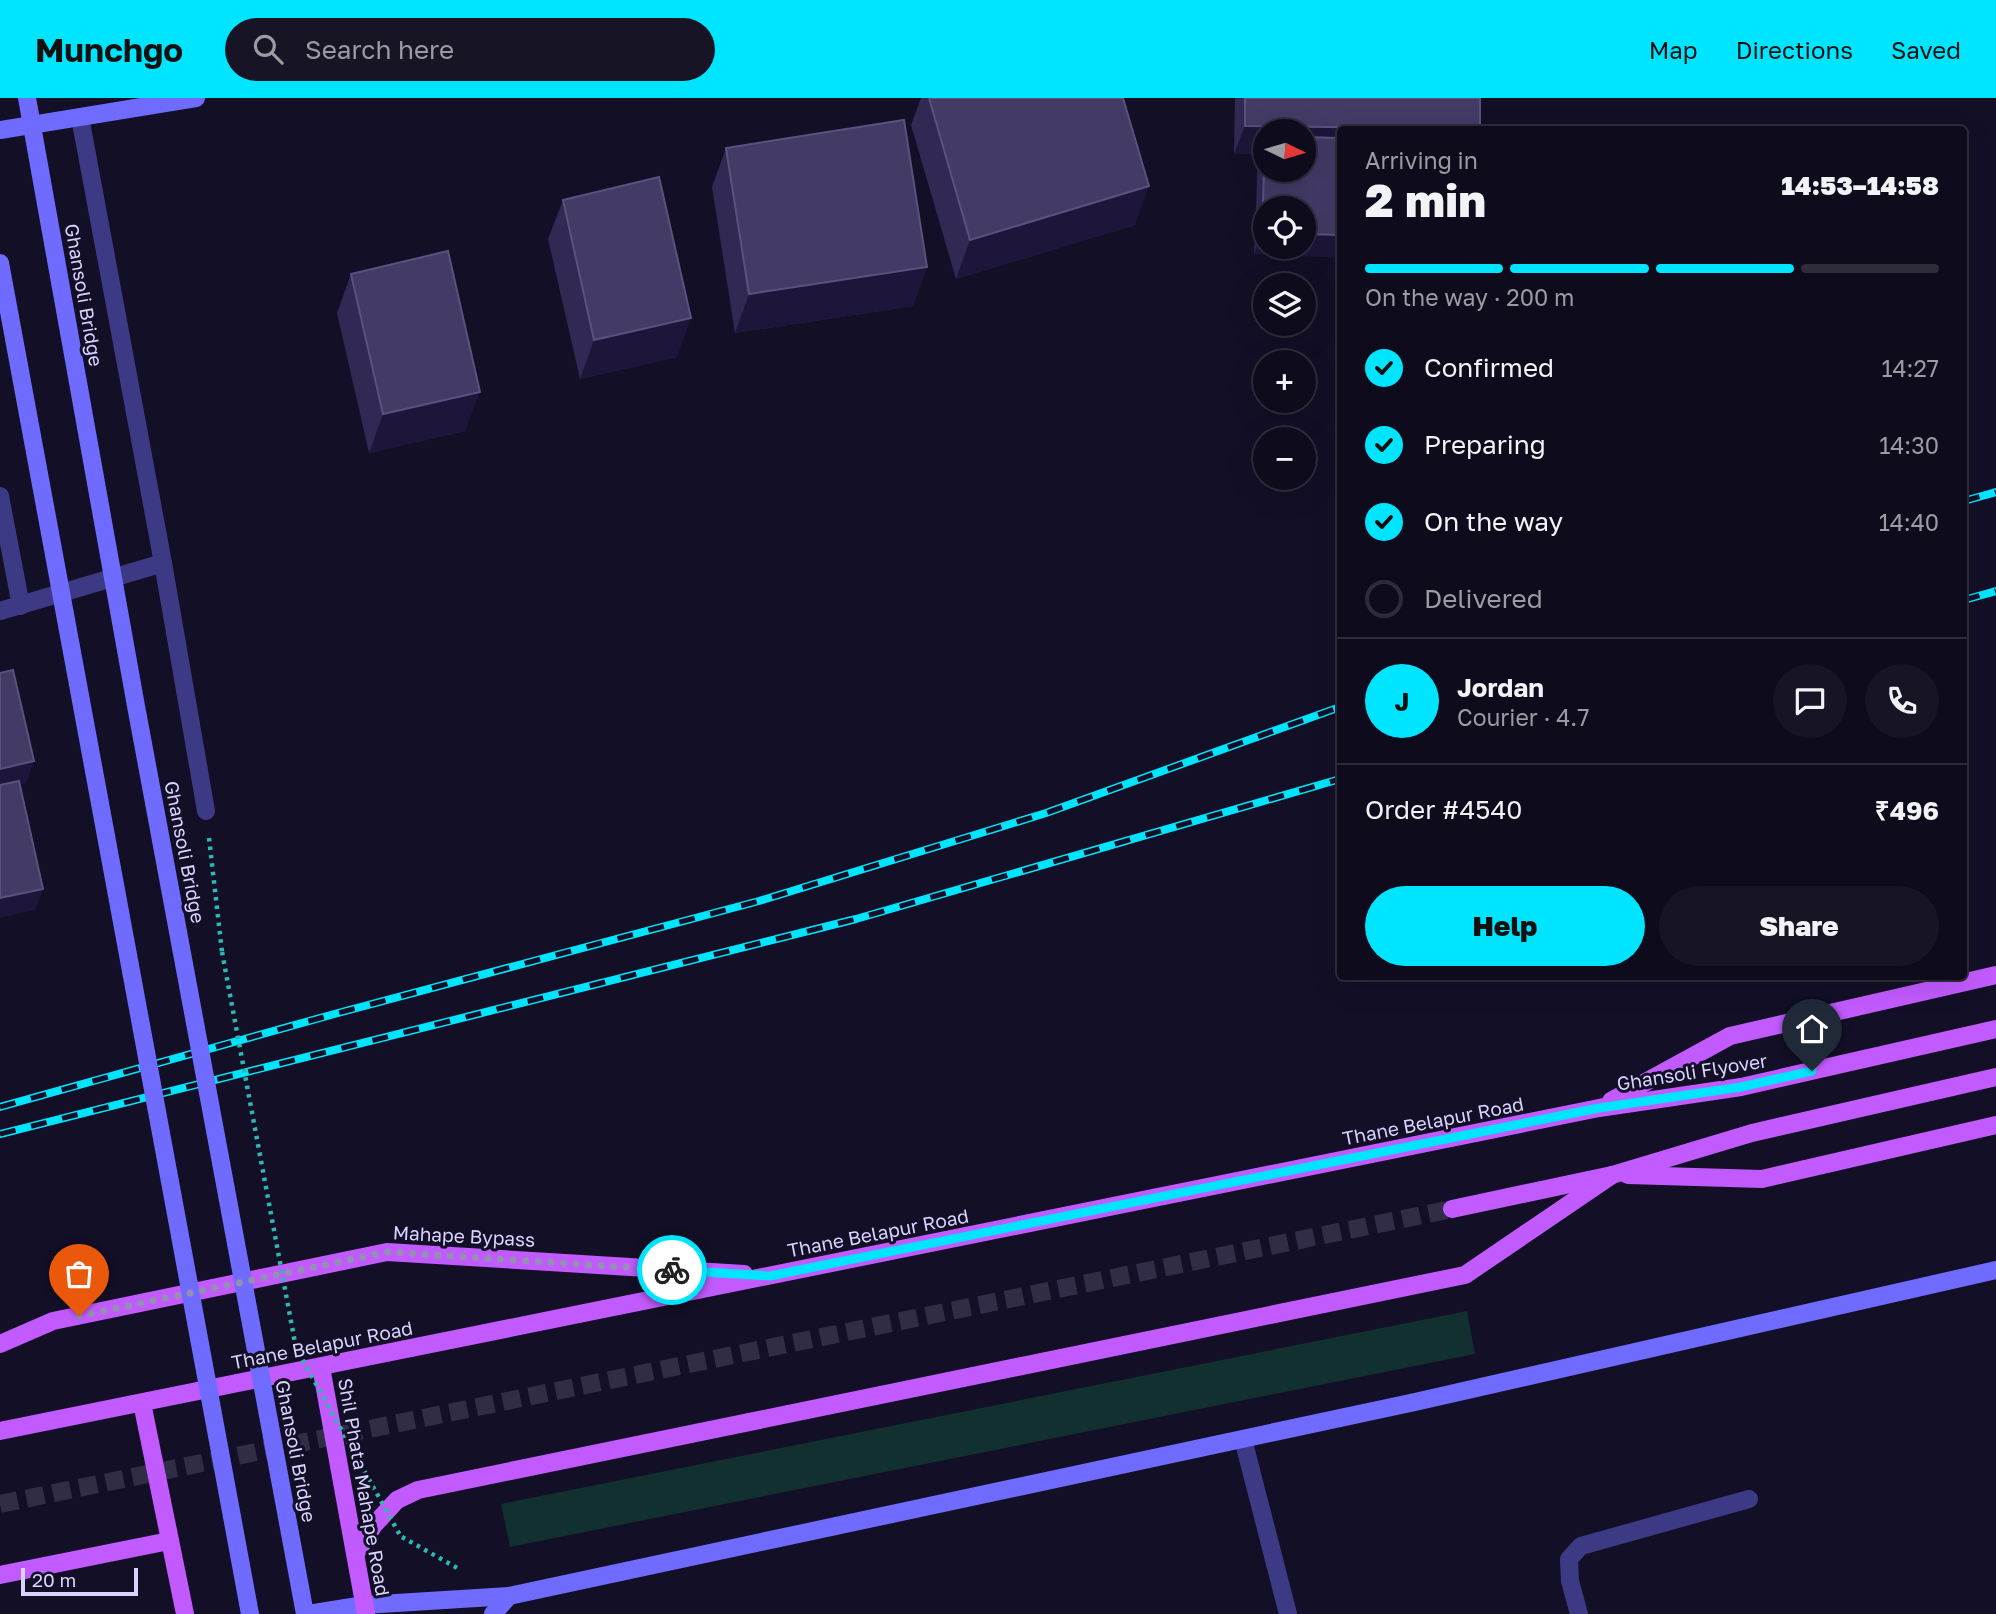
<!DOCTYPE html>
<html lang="en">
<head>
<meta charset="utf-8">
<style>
  body { margin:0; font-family:"Golos Text",sans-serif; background:#171425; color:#f1f3f6; height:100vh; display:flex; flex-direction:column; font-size:26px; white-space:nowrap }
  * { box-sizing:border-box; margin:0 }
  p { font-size:23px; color:#9b9ba3 }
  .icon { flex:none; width:38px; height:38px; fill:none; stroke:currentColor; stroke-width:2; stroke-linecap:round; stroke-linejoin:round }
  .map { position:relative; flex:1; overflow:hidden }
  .panel { position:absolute; left:1337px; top:28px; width:630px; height:854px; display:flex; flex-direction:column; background:#0e0b1c; border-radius:7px; box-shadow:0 7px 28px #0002,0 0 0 2px #2e2b3b }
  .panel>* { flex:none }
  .needle { width:46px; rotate:95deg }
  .fabs { position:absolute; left:1253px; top:21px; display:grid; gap:14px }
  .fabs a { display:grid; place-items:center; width:63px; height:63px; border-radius:50%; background:#0e0b1c; box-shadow:0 7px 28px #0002,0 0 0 2px #2e2b3b; font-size:35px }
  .scale { position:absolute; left:21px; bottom:18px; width:117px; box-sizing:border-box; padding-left:7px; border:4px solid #d9d4ff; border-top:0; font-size:19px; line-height:24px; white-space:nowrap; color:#d9d4ff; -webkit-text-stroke:5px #130f26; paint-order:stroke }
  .pin { position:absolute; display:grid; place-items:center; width:60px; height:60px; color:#fff; margin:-72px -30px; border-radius:50% 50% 50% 0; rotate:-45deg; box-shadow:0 0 7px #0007 }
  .pin .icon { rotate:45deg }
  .courier { position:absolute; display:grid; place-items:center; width:70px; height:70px; margin:-35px; border:5px solid #00e5ff; border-radius:50%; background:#fff; color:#222; box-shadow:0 2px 9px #0007 }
  .headline em { font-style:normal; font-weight:800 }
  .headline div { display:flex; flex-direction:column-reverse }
  .headline { display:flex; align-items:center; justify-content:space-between; height:119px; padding:0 28px }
  h1 { font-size:46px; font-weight:800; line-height:52px }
  .bar { display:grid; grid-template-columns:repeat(4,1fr); gap:10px 7px; align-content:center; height:84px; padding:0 28px }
  .bar i { height:9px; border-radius:5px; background:#2e2b3b }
  .bar .on { background:#00e5ff }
  .bar p { grid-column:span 4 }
  .line { display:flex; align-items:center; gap:18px; padding:0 28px; border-top:2px solid #2e2b3b }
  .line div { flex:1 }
  .round { display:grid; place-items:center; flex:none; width:74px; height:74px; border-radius:37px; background:#171425 }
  ol { padding:0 28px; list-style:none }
  li { display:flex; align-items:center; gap:21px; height:77px }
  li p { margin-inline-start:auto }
  li .icon { padding:7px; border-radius:50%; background:#00e5ff; color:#111; stroke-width:4 }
  li:last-child { color:#9b9ba3 }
  li i { width:38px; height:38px; border:4px solid #2e2b3b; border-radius:50% }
  .cta { display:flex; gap:14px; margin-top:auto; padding:14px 28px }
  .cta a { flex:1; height:80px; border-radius:42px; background:#00e5ff; color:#111; font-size:28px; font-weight:800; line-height:80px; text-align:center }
  .cta a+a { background:#171425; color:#f1f3f6 }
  header { display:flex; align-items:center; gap:42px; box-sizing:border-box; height:98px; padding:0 35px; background:#00e5ff; color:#111 }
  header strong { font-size:33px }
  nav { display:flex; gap:38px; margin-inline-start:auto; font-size:24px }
  .search { width:490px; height:63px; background:#171425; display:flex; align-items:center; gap:18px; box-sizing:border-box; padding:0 24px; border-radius:38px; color:#9b9ba3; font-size:26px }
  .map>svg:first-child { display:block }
  .green { fill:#12302f }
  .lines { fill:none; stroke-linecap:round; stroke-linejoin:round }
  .primary-tunnel { stroke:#312d47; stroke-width:18; stroke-dasharray:18 9; stroke-linecap:butt }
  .path { stroke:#2fb8b0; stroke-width:4.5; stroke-dasharray:3.5 5; stroke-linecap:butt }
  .lane { stroke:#3d3a85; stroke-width:18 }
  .street { stroke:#3d3a85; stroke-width:18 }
  .secondary { stroke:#6f6bff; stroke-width:18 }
  .primary { stroke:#c25bff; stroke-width:18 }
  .rail-casing { stroke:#00e5ff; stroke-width:8 }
  .rail { stroke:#130f26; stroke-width:5; stroke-dasharray:16; stroke-linecap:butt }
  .path-bridge { stroke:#2fb8b0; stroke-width:4.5; stroke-dasharray:3.5 5; stroke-linecap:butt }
  .secondary-bridge { stroke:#6f6bff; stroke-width:18 }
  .wall { fill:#312854 }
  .shaded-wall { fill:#1d163a }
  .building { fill:#433a66; stroke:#5a527e; stroke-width:2 }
  .done { stroke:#948fb3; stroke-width:7; stroke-dasharray:0 12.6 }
  .route { stroke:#00e5ff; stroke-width:9 }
  .labels { text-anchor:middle; stroke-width:6; stroke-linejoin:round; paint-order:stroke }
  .street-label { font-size:19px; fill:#d9d4ff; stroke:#130f26 }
</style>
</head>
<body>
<header>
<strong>Munchgo</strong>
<div class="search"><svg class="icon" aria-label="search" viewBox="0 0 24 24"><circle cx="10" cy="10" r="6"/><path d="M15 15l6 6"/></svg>Search here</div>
<nav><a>Map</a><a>Directions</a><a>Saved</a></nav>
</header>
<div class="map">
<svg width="1996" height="1516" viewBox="0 0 1996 1516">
  <rect width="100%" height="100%" fill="#130f26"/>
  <path class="green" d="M1467 1213 1475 1256 510 1449 501 1406Z"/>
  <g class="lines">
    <path class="primary-tunnel" d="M0 1406 1452 1111"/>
    <g class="path">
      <path d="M209 740 222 854"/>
      <path d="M402 1439 459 1471"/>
    </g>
    <g class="lane">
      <path d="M1243 1341 1288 1516"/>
      <path d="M1579 1516 1570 1483 1569 1461 1581 1448 1749 1401"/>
    </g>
    <g class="street">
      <path d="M80 19 163 465 206 713"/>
      <path d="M0 398 21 508"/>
      <path d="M0 513 163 465"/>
    </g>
    <g class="secondary">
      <path d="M0 32 196 0"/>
      <path d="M308 1516 364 1507 509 1498 1415 1304 1996 1172"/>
      <path d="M493 1516 509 1498"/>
    </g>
    <g class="primary">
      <path d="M1611 1003 1730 938 1996 877"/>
      <path d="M1628 1077 1762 1081 1996 1027"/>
      <path d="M1452 1111 1612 1077 1752 1035 1996 979"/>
      <path d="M0 1246 53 1223 387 1154 744 1176"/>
      <path d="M321 1269 366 1516"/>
      <path d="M142 1305 185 1516"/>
      <path d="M0 1333 1599 1010 1741 989 1996 931"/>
      <path d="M356 1455 374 1427 397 1402 418 1392 1465 1177 1612 1077"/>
      <path d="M0 1477 169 1443"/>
    </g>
    <defs>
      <g id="rail">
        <path d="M1964 403 1996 394"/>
        <path d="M1964 502 1996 493"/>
        <path d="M0 1009 338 915 759 803 1046 715 1340 609"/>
        <path d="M0 1036 856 821 1340 681"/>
      </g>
    </defs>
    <use href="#rail" class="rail-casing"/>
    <use href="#rail" class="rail"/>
    <path class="path-bridge" d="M222 854 296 1250 401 1439"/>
    <g class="secondary-bridge">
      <path d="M27 0 136 608 305 1516"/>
      <path d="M0 165 250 1516"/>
    </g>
  </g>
  <g class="wall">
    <path d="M921 0H1123L1135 127 956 181 911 27Z"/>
    <path d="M1235 0H1480L1254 156 1258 59 1259 56H1234Z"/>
    <path d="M726 50 927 169 913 208 735 235 712 89Z"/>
    <path d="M563 102 677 259 580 281 548 141Z"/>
    <path d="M351 176 465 333 369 355 337 215Z"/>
  </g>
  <g class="shaded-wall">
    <path d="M1245 28 1480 31 1340 32V57H1304V33H1265V38L1259 56H1234Z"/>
    <path d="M1149 88 1135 127 956 181 970 142Z"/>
    <path d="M1262 134H1265V149H1304V136L1340 137V160L1254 156Z"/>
    <path d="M927 169 913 208 735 235 749 196Z"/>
    <path d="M691 220 677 259 580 281 594 242Z"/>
    <path d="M480 294 465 333 369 355 383 316Z"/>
    <path d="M34 663 26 685 0 691V671Z"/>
    <path d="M43 791 35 812 0 820V800Z"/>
  </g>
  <g class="building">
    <path d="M929 0H1123L1149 88 970 142Z"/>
    <path d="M1245 0H1480V31L1245 28Z"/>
    <path d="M904 22 927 169 749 196 726 50Z"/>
    <path d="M1304 39 1340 40V137L1304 136V110H1265V134H1262L1265 44V72H1304Z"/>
    <path d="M659 79 691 220 594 242 563 102Z"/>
    <path d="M448 153 480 294 383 316 351 176Z"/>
    <path d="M13 572 34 663 0 671V575Z"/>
    <path d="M19 683 43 791 0 800V687Z"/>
  </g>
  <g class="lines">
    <path class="done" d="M79 1218 387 1154 672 1172"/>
    <path class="route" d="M672 1172 770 1178 1599 1010 1741 989 1812 973"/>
  </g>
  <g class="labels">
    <g class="street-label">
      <text transform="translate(84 197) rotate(80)" y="7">Ghansoli Bridge</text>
      <text transform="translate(185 754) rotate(79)" y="7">Ghansoli Bridge</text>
      <text transform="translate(1692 974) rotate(-9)" y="7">Ghansoli Flyover</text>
      <text transform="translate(1433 1023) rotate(-11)" y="7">Thane Belapur Road</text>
      <text transform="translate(878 1135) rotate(-11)" y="7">Thane Belapur Road</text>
      <text transform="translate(464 1138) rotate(3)" y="7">Mahape Bypass</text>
      <text transform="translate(322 1247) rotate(-11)" y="7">Thane Belapur Road</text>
      <text transform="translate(296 1353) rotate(79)" y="7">Ghansoli Bridge</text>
      <text transform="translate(364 1389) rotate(80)" y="7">Shil Phata Mahape Road</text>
    </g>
  </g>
</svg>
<div class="fabs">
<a><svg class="needle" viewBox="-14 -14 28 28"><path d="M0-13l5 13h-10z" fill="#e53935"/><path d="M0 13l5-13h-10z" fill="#9b9ba3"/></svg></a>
<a><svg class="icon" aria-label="locate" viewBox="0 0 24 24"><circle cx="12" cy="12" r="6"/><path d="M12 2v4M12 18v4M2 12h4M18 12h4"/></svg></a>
<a><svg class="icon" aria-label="layers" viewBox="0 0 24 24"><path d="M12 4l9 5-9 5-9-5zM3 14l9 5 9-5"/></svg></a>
<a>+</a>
<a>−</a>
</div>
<div class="scale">20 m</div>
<div class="pin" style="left:79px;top:1218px;background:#ea580c"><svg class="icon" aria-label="bag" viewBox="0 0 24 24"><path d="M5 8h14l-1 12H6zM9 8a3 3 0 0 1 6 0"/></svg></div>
<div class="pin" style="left:1812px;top:973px;background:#1f2937"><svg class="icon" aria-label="home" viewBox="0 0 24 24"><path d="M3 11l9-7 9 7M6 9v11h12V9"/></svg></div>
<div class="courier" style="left:672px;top:1172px"><svg class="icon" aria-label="bike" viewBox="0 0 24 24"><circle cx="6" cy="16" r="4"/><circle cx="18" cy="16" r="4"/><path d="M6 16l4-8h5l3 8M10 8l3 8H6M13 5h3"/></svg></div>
<section class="panel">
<div class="headline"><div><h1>2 min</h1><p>Arriving in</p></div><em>14:53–14:58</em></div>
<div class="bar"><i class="on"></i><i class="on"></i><i class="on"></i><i></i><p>On the way · 200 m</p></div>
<ol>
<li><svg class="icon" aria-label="check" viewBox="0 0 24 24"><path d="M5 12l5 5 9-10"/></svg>Confirmed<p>14:27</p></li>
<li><svg class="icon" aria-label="check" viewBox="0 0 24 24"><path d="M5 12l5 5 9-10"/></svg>Preparing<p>14:30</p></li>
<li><svg class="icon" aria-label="check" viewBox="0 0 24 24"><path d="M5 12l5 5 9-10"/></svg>On the way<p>14:40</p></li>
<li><i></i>Delivered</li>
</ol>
<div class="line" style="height:126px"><b class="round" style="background:#00e5ff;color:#111">J</b><div><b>Jordan</b><p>Courier · 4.7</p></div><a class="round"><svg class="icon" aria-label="chat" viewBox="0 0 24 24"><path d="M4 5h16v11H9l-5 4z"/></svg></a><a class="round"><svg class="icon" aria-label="phone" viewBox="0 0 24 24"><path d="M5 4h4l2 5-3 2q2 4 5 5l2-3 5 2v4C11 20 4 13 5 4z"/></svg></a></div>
<div class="line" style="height:91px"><div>Order #4540</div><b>₹496</b></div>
<div class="cta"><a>Help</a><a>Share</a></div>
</section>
</div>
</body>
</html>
